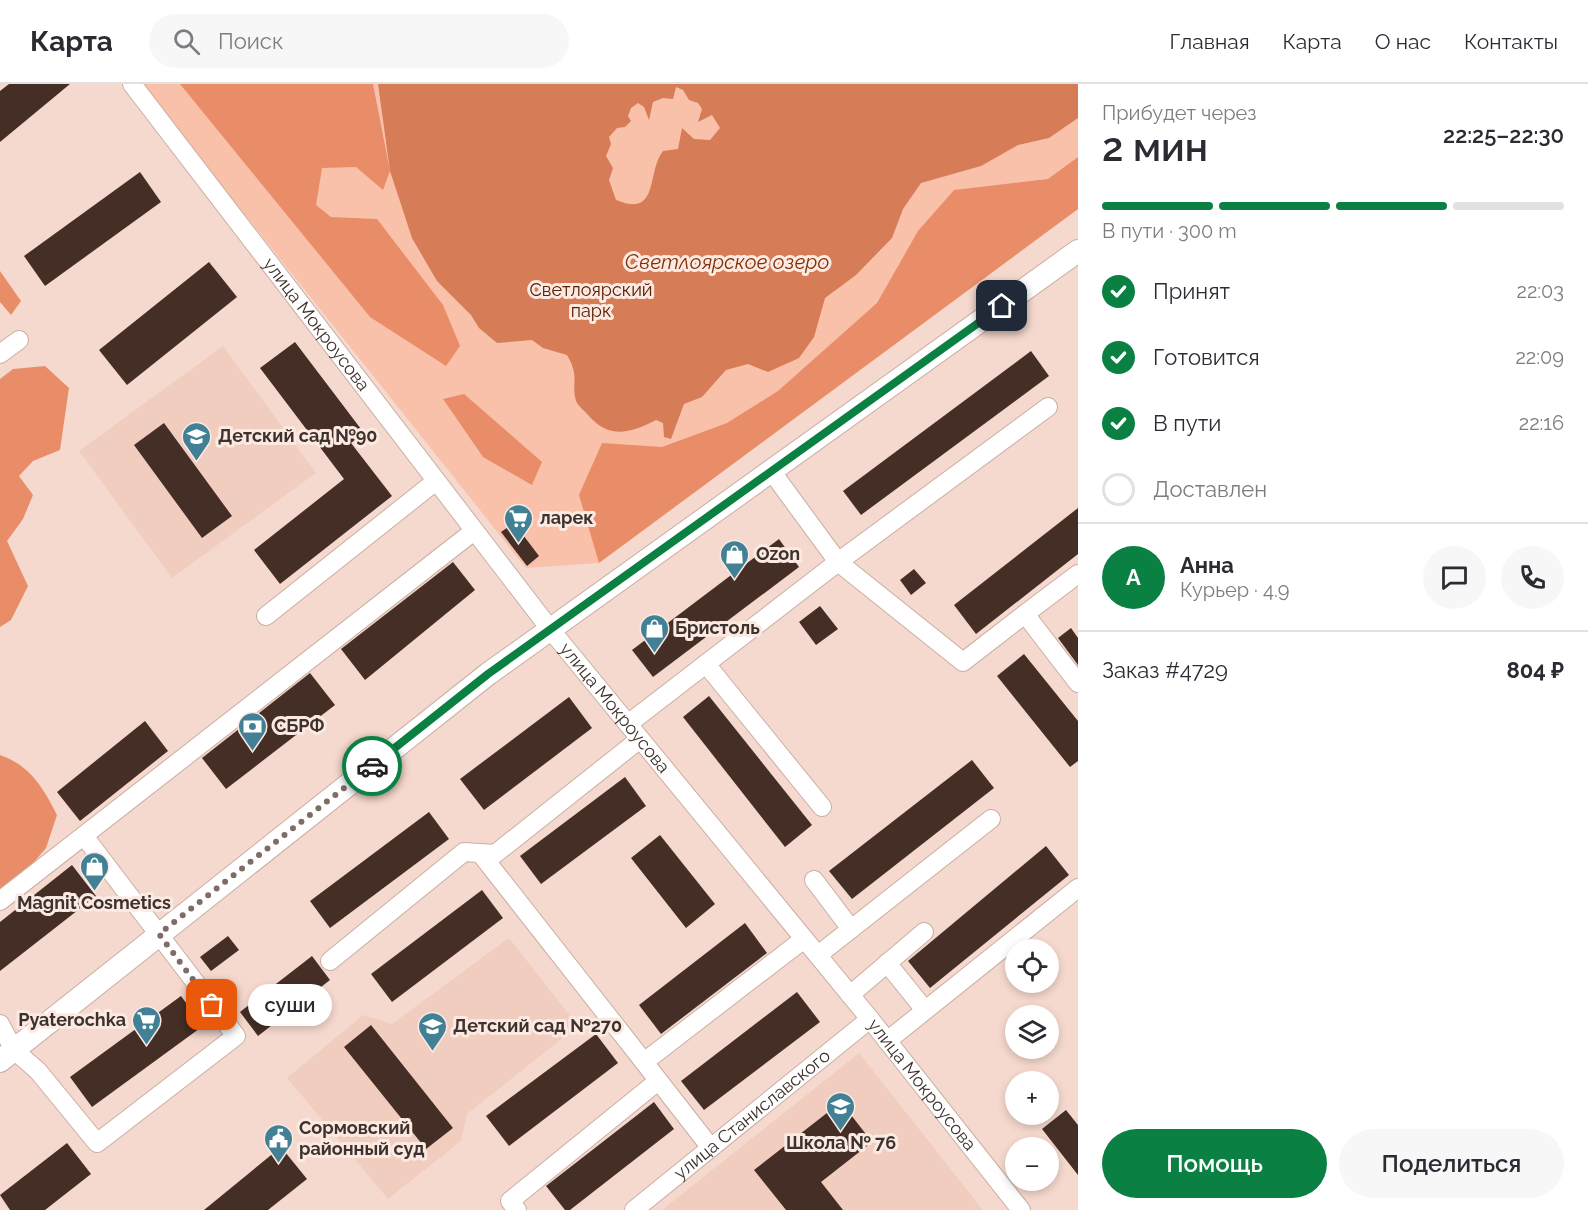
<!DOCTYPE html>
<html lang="ru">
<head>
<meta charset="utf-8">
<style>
  body { margin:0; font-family:Raleway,sans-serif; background:#f7f7f7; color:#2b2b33; height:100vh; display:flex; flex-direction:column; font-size:22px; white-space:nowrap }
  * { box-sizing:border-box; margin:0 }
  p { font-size:20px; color:#7c7c81 }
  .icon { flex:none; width:33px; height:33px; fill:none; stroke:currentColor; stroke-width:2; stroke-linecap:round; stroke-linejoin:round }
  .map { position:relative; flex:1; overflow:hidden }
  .drawer { display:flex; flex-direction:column; background:#fff; width:510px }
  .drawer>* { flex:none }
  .controls { position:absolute; left:1005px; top:855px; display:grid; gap:12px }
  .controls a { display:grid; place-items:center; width:54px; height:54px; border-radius:50%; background:#fff; box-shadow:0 3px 9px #0003; font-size:30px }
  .pin { position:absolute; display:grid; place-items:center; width:51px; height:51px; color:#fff; margin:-26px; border-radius:12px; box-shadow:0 3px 9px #0006 }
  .courier { position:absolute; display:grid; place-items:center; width:60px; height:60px; margin:-30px; border:4px solid #0b8043; border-radius:50%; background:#fff; color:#222; box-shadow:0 2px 8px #0007 }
  .bubble { position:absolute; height:42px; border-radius:21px; background:#fff; box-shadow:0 3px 9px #0003; font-size:20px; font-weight:600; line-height:42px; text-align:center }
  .head em { font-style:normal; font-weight:600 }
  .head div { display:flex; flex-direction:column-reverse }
  .head { display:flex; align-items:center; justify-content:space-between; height:102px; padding:0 24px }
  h1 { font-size:39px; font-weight:600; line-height:45px }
  .bar { display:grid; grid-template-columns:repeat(4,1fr); gap:9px 6px; align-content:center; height:72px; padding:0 24px }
  .bar i { height:8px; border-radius:4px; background:#e1e1e2 }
  .bar .selected { background:#0b8043 }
  .bar p { grid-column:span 4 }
  .line { display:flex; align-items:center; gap:15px; padding:0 24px; border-top:2px solid #e1e1e2 }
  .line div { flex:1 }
  .round { display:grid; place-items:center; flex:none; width:63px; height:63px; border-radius:32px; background:#f7f7f7 }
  ol { padding:0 24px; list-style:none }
  li { display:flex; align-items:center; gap:18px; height:66px }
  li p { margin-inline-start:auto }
  li .icon { padding:6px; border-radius:50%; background:#0b8043; color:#fff; stroke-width:4 }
  li:last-child { color:#7c7c81 }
  li i { width:33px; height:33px; border:3px solid #e1e1e2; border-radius:50% }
  .cta { display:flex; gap:12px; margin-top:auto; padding:12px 24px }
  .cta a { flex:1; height:69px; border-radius:36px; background:#0b8043; color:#fff; font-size:24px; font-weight:600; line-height:69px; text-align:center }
  .cta a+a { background:#f7f7f7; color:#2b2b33 }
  header { display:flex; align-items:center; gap:36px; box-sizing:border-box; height:84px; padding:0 30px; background:#fff; border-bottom:2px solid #e1e1e2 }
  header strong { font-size:28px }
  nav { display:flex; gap:33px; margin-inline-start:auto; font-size:21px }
  .search { width:420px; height:54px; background:#f7f7f7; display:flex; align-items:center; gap:15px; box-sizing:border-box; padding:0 21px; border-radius:33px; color:#7c7c81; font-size:22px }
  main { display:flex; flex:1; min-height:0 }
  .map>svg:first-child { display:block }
  .built { fill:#f1cdbf }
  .green { fill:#f9c0aa }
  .forest { fill:#e98d69 }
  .water { fill:#d67c57; fill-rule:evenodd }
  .building { fill:#442e26 }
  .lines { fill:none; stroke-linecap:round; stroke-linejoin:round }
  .minor-casing { stroke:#caaea3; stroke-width:20 }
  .major-casing { stroke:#caaea3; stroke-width:24 }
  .minor { stroke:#fff; stroke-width:18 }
  .major { stroke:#fff; stroke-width:22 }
  .done { stroke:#7e6c65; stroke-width:6; stroke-dasharray:0 10.8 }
  .route { stroke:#0b8043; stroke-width:8 }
  .labels { text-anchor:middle; stroke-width:6; stroke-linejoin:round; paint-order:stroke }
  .park-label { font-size:18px; fill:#592005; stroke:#fbe9e2 }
  .street-label { font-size:18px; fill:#3d322d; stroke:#fbe9e2 }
  .poi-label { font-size:18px; font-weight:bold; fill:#3d322d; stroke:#fbe9e2; text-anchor:start }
  .water-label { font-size:20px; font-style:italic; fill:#802e03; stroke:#fbe9e2 }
</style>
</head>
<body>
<header>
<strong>Карта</strong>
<div class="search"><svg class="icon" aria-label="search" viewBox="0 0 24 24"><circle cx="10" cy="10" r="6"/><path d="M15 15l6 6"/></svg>Поиск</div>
<nav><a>Главная</a><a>Карта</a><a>О нас</a><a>Контакты</a></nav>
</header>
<main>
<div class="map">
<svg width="1078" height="1126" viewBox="0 0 1078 1126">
  <rect width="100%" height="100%" fill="#f6d9ce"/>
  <g class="built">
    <path d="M223 262 316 389 172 494 79 367Z"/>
    <path d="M509 854 578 942 467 1030 461 1057 388 1115 287 994 363 931 392 940Z"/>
    <path d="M859 969 983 1126H662Z"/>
  </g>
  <path class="green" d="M141 0H1078V125L599 479 526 484Z"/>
  <g class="forest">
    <path d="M180 0H373L390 87 383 106 356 83 322 84 316 121 331 133 377 135 443 221 460 262 446 282 370 233Z"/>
    <path d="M1078 73V125L599 479 579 411 602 359 662 363 727 339 778 307 877 219 918 147 954 106 1048 95Z"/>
    <path d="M0 187 21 217 11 231 0 218Z"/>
    <path d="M45 282 69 304 60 366 33 377 19 392 33 411 23 435 7 457 28 502 11 536 0 543V295L13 285Z"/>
    <path d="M464 310 542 378 532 401 483 373 443 315Z"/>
    <path d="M0 671C31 682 43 704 57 731L46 764 28 785 0 806Z"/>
  </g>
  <path class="water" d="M378 0H1078V34L1049 54 1018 61 981 82 921 99 903 125 892 154 856 191 825 214 814 253 799 274 768 288 748 280 726 286 702 313 684 320 671 355 664 353 663 339 656 336C630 349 610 356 588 331 585 327 578 322 576 317 571 299 580 293 567 271L543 264 532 256 497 259 479 244 471 231 437 197 412 154 390 87ZM676 3 683 6 689 16 698 19 702 25 698 38 712 31 720 44 710 56 694 55 682 44 678 65 663 67C646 89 660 134 616 116L609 96 613 84 606 72 611 60 609 53 617 44 625 43 631 37 628 32 631 24 638 19 644 23 649 36 653 18 663 14 673 15Z"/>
  <g class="building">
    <path d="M9 0H70L0 58V7Z"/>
    <path d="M140 88 161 118 45 202 24 172Z"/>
    <path d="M209 178 237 213 127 301 99 266Z"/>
    <path d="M295 258 364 349 351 359 392 412 280 500 254 466 344 395 260 284Z"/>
    <path d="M1031 267 1049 292 861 431 843 407Z"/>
    <path d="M164 339 232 432 202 454 134 361Z"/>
    <path d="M1078 424V470L976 550 954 521Z"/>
    <path d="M514 439 539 472 527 482 501 448Z"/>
    <path d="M779 455 799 483 653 593 632 566Z"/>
    <path d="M453 478 475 506 365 596 341 565Z"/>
    <path d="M914 485 926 499 911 511 900 496Z"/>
    <path d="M820 522 838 545 816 561 799 538Z"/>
    <path d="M1071 544 1078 554V581L1058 554Z"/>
    <path d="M1024 570 1078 637V677L1070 683 997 592Z"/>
    <path d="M310 589 335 621 226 705 202 674Z"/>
    <path d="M709 612 812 741 785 763 683 633Z"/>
    <path d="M569 613 592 644 484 726 460 695Z"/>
    <path d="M145 637 168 667 80 737 57 708Z"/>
    <path d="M972 676 994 704 852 815 829 787Z"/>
    <path d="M625 693 646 722 541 800 520 772Z"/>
    <path d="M429 728 449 755 330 844 310 817Z"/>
    <path d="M660 751 715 820 686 844 631 774Z"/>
    <path d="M1046 762 1069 791 930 904 908 877Z"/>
    <path d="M72 781 96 812 0 887V838Z"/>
    <path d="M482 806 503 834 392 918 371 890Z"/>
    <path d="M745 839 767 869 661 950 639 921Z"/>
    <path d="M228 852 239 866 211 887 200 873Z"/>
    <path d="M312 872 330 896 258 952 240 928Z"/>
    <path d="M797 908 820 938 704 1026 681 997Z"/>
    <path d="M181 912 203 942 92 1023 70 993Z"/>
    <path d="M371 941 453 1044 426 1065 344 963Z"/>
    <path d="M596 950 618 979 509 1062 486 1032Z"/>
    <path d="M654 1018 674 1045 570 1126H565L546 1102Z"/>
    <path d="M841 1018 872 1058 821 1098 843 1126H786L754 1086Z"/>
    <path d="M1066 1026 1078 1041V1091L1042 1045Z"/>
    <path d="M67 1059 91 1090 45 1126H10L0 1111Z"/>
    <path d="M281 1063 307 1095 268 1126H204Z"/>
  </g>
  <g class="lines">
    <defs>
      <g id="minor">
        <path id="s1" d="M132 0 550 545 870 935 1021 1126"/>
        <path d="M0 270 19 256"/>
        <path d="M772 388 838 478 963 578 1025 530"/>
        <path d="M1078 490 1025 530 1078 599"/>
        <path d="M266 532 436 397"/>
        <path d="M706 580 822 723"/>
        <path d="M628 640 838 478 1048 323"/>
        <path d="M480 769 644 978"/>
        <path d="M814 796 851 845"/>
        <path d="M0 817 474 447"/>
        <path d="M818 871 991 735"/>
        <path d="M330 877 464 768 495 770 640 655"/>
        <path d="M887 879 925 926"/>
        <path d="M850 911 924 848"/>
        <path d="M0 940 14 966 38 987 97 1059 236 952 84 752"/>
        <path d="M887 957 1078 804"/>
        <path d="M711 1064 644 978 804 855"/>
        <path d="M517 1126 510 1117 658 997"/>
        <path id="s2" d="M634 1126 870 935"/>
      </g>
      <path id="major" d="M0 977 488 590 1078 167"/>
    </defs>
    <use href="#minor" class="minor-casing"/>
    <use href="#major" class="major-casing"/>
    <use href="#minor" class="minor"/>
    <use href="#major" class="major"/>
  </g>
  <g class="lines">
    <path class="done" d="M212 921 159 850 372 682"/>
    <path class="route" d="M372 682 488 590 1002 222"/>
  </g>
  <defs>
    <symbol id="school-pin" viewBox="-11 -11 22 30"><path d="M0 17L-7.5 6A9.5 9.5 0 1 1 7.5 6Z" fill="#428195" stroke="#fbe9e2"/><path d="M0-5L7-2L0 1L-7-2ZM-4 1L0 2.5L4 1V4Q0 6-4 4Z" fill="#fff"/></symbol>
    <symbol id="supermarket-pin" viewBox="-11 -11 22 30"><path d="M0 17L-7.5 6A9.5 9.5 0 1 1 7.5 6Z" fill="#428195" stroke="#fbe9e2"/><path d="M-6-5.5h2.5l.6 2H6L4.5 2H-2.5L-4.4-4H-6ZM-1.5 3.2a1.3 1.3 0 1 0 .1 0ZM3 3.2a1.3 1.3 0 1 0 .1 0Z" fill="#fff"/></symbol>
    <symbol id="shop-pin" viewBox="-11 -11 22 30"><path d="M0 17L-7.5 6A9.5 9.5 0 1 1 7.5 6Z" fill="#428195" stroke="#fbe9e2"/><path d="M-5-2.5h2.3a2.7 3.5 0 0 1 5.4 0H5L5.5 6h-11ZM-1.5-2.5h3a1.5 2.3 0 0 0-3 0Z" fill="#fff"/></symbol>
    <symbol id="bank-pin" viewBox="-11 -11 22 30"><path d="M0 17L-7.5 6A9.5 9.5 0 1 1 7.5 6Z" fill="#428195" stroke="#fbe9e2"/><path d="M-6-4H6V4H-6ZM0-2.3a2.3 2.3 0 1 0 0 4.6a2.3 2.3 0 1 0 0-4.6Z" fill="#fff"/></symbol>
    <symbol id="civic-pin" viewBox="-11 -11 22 30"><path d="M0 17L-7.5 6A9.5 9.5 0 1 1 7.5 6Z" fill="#428195" stroke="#fbe9e2"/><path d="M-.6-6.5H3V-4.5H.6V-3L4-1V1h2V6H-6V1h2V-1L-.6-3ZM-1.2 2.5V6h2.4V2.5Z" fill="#fff"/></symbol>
  </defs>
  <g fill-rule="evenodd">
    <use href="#school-pin" x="180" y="336" width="33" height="45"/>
    <use href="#supermarket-pin" x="502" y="418" width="33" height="45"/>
    <use href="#shop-pin" x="718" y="454" width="33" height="45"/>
    <use href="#shop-pin" x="638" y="528" width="33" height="45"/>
    <use href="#bank-pin" x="236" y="626" width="33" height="45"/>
    <use href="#shop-pin" x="78" y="766" width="33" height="45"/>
    <use href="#supermarket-pin" x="130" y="920" width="33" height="45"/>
    <use href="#school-pin" x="416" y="926" width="33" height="45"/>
    <use href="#school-pin" x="824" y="1006" width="33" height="45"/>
    <use href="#civic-pin" x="262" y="1038" width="33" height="45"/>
  </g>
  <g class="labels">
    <g class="park-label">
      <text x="591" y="212">Светлоярский<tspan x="591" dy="21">парк</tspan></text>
    </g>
    <g class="street-label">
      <text dy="6" stroke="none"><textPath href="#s1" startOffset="303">улица Мокроусова</textPath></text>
      <text dy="6" stroke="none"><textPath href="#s1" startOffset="789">улица Мокроусова</textPath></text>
      <text dy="6" stroke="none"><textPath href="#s1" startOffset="1275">улица Мокроусова</textPath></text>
      <text dy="6" stroke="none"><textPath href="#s2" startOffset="152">улица Станиславского</textPath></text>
    </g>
    <g class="poi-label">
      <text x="218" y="358">Детский сад №90</text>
      <text x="540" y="440">ларек</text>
      <text x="756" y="476">Ozon</text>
      <text x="675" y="550">Бристоль</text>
      <text x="274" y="648">СБРФ</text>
      <text x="94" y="825" text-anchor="middle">Magnit Cosmetics</text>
      <text x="126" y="942" text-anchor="end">Pyaterochka</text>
      <text x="453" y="948">Детский сад №270</text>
      <text x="299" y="1050">Сормовский<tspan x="299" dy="21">районный суд</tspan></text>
      <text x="841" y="1065" text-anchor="middle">Школа № 76</text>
    </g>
    <g class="water-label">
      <text x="727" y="185">Светлоярское озеро</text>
    </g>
  </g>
</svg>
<div class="controls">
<a><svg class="icon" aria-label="locate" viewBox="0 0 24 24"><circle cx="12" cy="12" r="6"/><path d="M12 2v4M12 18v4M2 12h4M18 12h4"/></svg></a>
<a><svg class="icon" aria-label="layers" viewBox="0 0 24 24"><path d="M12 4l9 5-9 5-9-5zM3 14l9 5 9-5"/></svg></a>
<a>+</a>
<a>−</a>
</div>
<div class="pin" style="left:212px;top:921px;background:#ea580c"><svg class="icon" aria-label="bag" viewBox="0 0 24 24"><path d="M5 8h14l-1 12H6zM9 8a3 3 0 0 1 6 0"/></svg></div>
<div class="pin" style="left:1002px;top:222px;background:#1f2937"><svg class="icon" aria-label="home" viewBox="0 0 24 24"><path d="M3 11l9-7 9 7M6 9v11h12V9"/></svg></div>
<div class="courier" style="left:372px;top:682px"><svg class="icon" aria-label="car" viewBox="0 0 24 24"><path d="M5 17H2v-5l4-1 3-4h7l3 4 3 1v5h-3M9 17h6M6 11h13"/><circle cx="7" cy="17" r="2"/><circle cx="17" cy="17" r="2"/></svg></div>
<div class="bubble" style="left:248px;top:900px;width:84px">суши</div>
</div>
<section class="drawer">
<div class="head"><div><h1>2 мин</h1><p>Прибудет через</p></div><em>22:25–22:30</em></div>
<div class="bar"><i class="selected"></i><i class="selected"></i><i class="selected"></i><i></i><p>В пути · 300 m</p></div>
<ol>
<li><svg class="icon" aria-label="check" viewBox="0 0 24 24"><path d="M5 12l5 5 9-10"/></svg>Принят<p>22:03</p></li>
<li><svg class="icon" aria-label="check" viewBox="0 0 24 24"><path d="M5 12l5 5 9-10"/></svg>Готовится<p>22:09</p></li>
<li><svg class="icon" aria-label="check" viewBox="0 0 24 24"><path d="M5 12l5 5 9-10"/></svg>В пути<p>22:16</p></li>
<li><i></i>Доставлен</li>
</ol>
<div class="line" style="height:108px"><b class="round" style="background:#0b8043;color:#fff">А</b><div><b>Анна</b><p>Курьер · 4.9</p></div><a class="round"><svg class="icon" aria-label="chat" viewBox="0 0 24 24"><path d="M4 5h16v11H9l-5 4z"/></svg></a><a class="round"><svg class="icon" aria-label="phone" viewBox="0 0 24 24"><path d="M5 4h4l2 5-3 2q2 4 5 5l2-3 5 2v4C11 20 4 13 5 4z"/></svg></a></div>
<div class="line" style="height:78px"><div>Заказ #4729</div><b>804 ₽</b></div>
<div class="cta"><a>Помощь</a><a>Поделиться</a></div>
</section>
</main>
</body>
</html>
